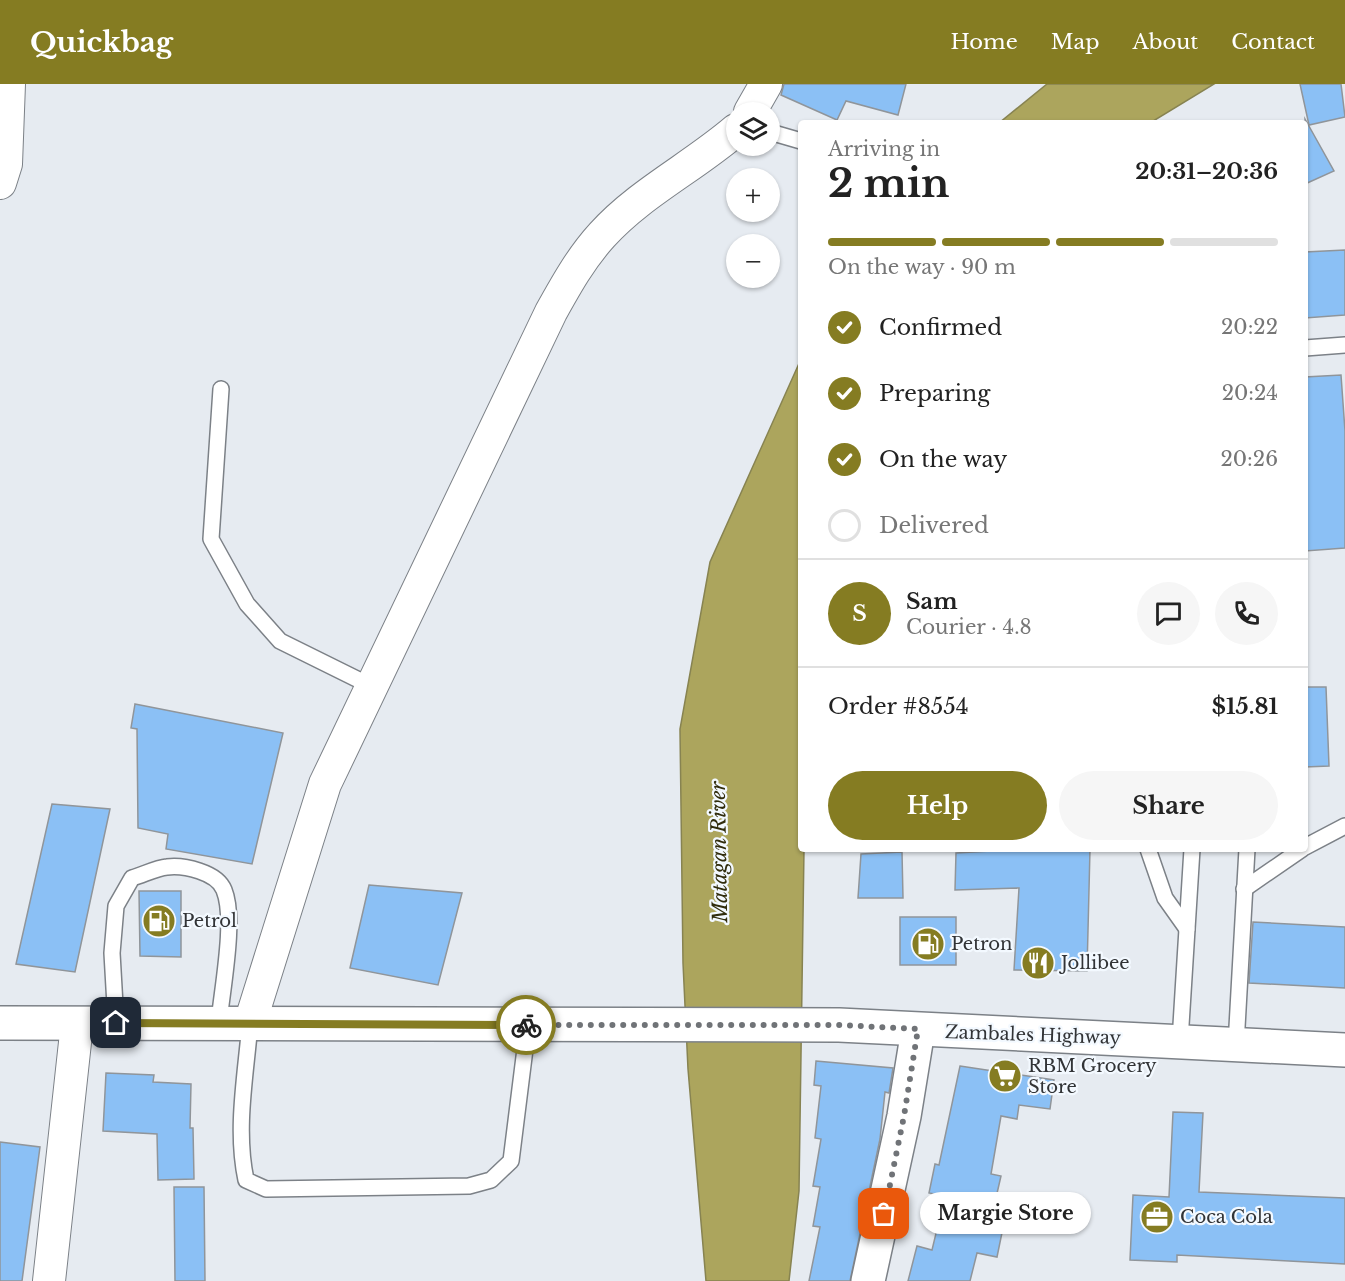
<!DOCTYPE html>
<html lang="en">
<head>
<meta charset="utf-8">
<style>
  body { margin:0; font-family:"Libre Baskerville",serif; background:#f6f6f6; color:#222; height:100vh; display:flex; flex-direction:column; font-size:22px; white-space:nowrap }
  * { box-sizing:border-box; margin:0 }
  p { font-size:20px; color:#767676 }
  .icon { flex:none; width:33px; height:33px; fill:none; stroke:currentColor; stroke-width:2; stroke-linecap:round; stroke-linejoin:round }
  .map { position:relative; flex:1; overflow:hidden }
  .sheet { position:absolute; left:798px; top:36px; width:510px; height:732px; display:flex; flex-direction:column; background:#fff; border-radius:6px; box-shadow:0 2px 4px #0004 }
  .sheet>* { flex:none }
  .buttons { position:absolute; left:726px; top:18px; display:grid; gap:12px }
  .buttons a { display:grid; place-items:center; width:54px; height:54px; border-radius:50%; background:#fff; box-shadow:0 2px 4px #0004; font-size:30px }
  .pin { position:absolute; display:grid; place-items:center; width:51px; height:51px; color:#fff; margin:-26px; border-radius:12px; box-shadow:0 3px 9px #0006 }
  .courier { position:absolute; display:grid; place-items:center; width:60px; height:60px; margin:-30px; border:4px solid #857c22; border-radius:50%; background:#fff; color:#222; box-shadow:0 2px 8px #0007 }
  .bubble { position:absolute; height:42px; border-radius:21px; background:#fff; box-shadow:0 2px 4px #0004; font-size:20px; font-weight:800; line-height:42px; text-align:center }
  .summary em { font-style:normal; font-weight:800 }
  .summary div { display:flex; flex-direction:column-reverse }
  .summary { display:flex; align-items:center; justify-content:space-between; height:102px; padding:0 30px }
  h1 { font-size:39px; font-weight:800; line-height:45px }
  .bar { display:grid; grid-template-columns:repeat(4,1fr); gap:9px 6px; align-content:center; height:72px; padding:0 30px }
  .bar i { height:8px; border-radius:4px; background:#e0e0e0 }
  .bar .on { background:#857c22 }
  .bar p { grid-column:span 4 }
  .line { display:flex; align-items:center; gap:15px; padding:0 30px; border-top:2px solid #e0e0e0 }
  .line div { flex:1 }
  .round { display:grid; place-items:center; flex:none; width:63px; height:63px; border-radius:32px; background:#f6f6f6 }
  ol { padding:0 30px; list-style:none }
  li { display:flex; align-items:center; gap:18px; height:66px }
  li p { margin-inline-start:auto }
  li .icon { padding:6px; border-radius:50%; background:#857c22; color:#fff; stroke-width:4 }
  li:last-child { color:#767676 }
  li i { width:33px; height:33px; border:3px solid #e0e0e0; border-radius:50% }
  .action { display:flex; gap:12px; margin-top:auto; padding:12px 30px }
  .action a { flex:1; height:69px; border-radius:36px; background:#857c22; color:#fff; font-size:24px; font-weight:800; line-height:69px; text-align:center }
  .action a+a { background:#f6f6f6; color:#222 }
  header { display:flex; align-items:center; gap:36px; box-sizing:border-box; height:84px; padding:0 30px; background:#857c22; color:#fff }
  header strong { font-size:28px }
  nav { display:flex; gap:33px; margin-inline-start:auto; font-size:21px }
  .map>svg:first-child { display:block }
  .water { fill:#aca55d; stroke:#878351; stroke-width:1.5 }
  .building { fill:#8bc0f5; stroke:#90959a; stroke-width:1.5 }
  .lines { fill:none; stroke-linecap:round; stroke-linejoin:round }
  .service-casing { stroke:#7c8187; stroke-width:18 }
  .minor-casing { stroke:#7c8187; stroke-width:34 }
  .tertiary-casing { stroke:#7c8187; stroke-width:36 }
  .primary-casing { stroke:#7c8187; stroke-width:36 }
  .service { stroke:#fff; stroke-width:15 }
  .minor { stroke:#fff; stroke-width:32 }
  .tertiary { stroke:#fff; stroke-width:33 }
  .primary { stroke:#fff; stroke-width:33 }
  .done { stroke:#707377; stroke-width:6; stroke-dasharray:0 10.8 }
  .route { stroke:#857c22; stroke-width:8 }
  .labels { text-anchor:middle; stroke-width:4.5; stroke-linejoin:round; paint-order:stroke }
  .poi-label { font-size:18px; fill:#313336; stroke:#f3f9ff; text-anchor:start }
  .street-label { font-size:18px; fill:#313336; stroke:#f3f9ff }
  .water-label { font-size:20px; font-style:italic; fill:#302c0c; stroke:#f3f9ff }
</style>
</head>
<body>
<header>
<strong>Quickbag</strong>
<nav><a>Home</a><a>Map</a><a>About</a><a>Contact</a></nav>
</header>
<div class="map">
<svg width="1345" height="1197" viewBox="0 0 1345 1197">
  <rect width="100%" height="100%" fill="#e6ebf1"/>
  <g class="water">
    <path d="M1047 0H1214L1150 39H999Z"/>
    <path d="M801 275V765H804L799 1107 789 1197H706L688 985 683 879 680 645 710 478Z"/>
  </g>
  <g class="building">
    <path d="M784 0H906L898 31 846 17 837 36 781 11Z"/>
    <path d="M1300 0H1341L1345 33 1309 41Z"/>
    <path d="M1305 35 1334 87 1305 100Z"/>
    <path d="M1345 166V231L1305 234V168Z"/>
    <path d="M1341 291 1345 347V464L1305 467V293Z"/>
    <path d="M1305 603H1326L1329 682 1305 683Z"/>
    <path d="M135 620 283 649 252 780 166 765 168 750 138 744 137 645 131 644Z"/>
    <path d="M52 720 110 725 75 888 16 880Z"/>
    <path d="M1026 765H1090L1087 887 1014 886 1019 804 955 806 956 769Z"/>
    <path d="M902 768 903 814H858L861 770Z"/>
    <path d="M369 801 462 809 438 901 350 884Z"/>
    <path d="M139 807H181V873L140 872Z"/>
    <rect x="900" y="833" width="56" height="48"/>
    <path d="M1253 838 1345 843V904L1249 899Z"/>
    <path d="M816 977 893 984 889 1009 885 1008 880 1055 850 1197H809L820 1143 813 1142 820 1103 813 1102 821 1055 815 1054 821 1002 814 1001Z"/>
    <path d="M960 982 1054 996 1050 1025 1019 1021 1017 1035 1001 1032 991 1090 1001 1092 992 1131 1005 1134 997 1173 977 1169 970 1197H908L917 1162 932 1166 945 1112 929 1109 935 1080 939 1081Z"/>
    <path d="M106 989 154 991 153 998 191 1000 190 1044H193L194 1095 158 1096 157 1050 103 1047Z"/>
    <path d="M1173 1028 1203 1029 1199 1108 1345 1114V1180L1177 1171V1178L1130 1176 1133 1111 1169 1113Z"/>
    <path d="M0 1058 40 1063 22 1197H0Z"/>
    <path d="M174 1103H204L205 1197H175Z"/>
  </g>
  <g class="lines">
    <defs>
      <g id="service">
        <path d="M770 48 801 57"/>
        <path d="M1305 264 1345 261"/>
        <path d="M221 305 211 455 247 520 280 557 373 603"/>
        <path d="M1305 763 1345 742"/>
        <path d="M1148 765 1165 814 1187 845"/>
        <path d="M1244 805 1302 765"/>
        <path d="M116 939 112 869 116 822 132 794C143 791 156 784 167 783 184 781 217 788 224 806 236 835 222 905 219 938"/>
        <path d="M250 939C246 990 235 1045 246 1096L266 1105 469 1102 491 1096 511 1077 528 941"/>
        <path d="M1180 957 1192 765"/>
        <path d="M1236 961 1247 765"/>
      </g>
      <g id="minor">
        <path d="M750 28 766 0"/>
        <path d="M0 99 6 80 9 0"/>
        <path d="M250 939 325 700 551 228C566 201 581 174 602 151 640 109 693 83 736 46"/>
        <path d="M49 1197 77 940"/>
      </g>
      <path id="tertiary" d="M868 1197 904 1032 918 946"/>
      <path id="primary" d="M0 939 839 941 1345 966"/>
    </defs>
    <use href="#service" class="service-casing"/>
    <use href="#minor" class="minor-casing"/>
    <use href="#tertiary" class="tertiary-casing"/>
    <use href="#primary" class="primary-casing"/>
    <use href="#service" class="service"/>
    <use href="#minor" class="minor"/>
    <use href="#tertiary" class="tertiary"/>
    <use href="#primary" class="primary"/>
  </g>
  <g class="lines">
    <path class="done" d="M526 941H839L918 945 904 1032 884 1130"/>
    <path class="route" d="M116 939 526 941"/>
  </g>
  <defs>
    <symbol id="fuel-disc" viewBox="-11 -11 22 22"><circle r="9.5" fill="#857c22" stroke="#f3f9ff"/><path d="M-5.5-6h7V0h2V4h1.3V-2.5L3-4.5l.8-.8L6-3V5H2.5V1h-1V6h-7ZM-4.2-4.7v3.2H.2V-4.7Z" fill="#fff"/></symbol>
    <symbol id="restaurant-disc" viewBox="-11 -11 22 22"><circle r="9.5" fill="#857c22" stroke="#f3f9ff"/><path d="M-5-6h1v4h1v-4h1v4h1v-4h1v5L-1.5 .5V6h-2V.5L-5-1ZM5-6V6H3V1.5H1.5Q1.5-4 5-6Z" fill="#fff"/></symbol>
    <symbol id="supermarket-disc" viewBox="-11 -11 22 22"><circle r="9.5" fill="#857c22" stroke="#f3f9ff"/><path d="M-6-5.5h2.5l.6 2H6L4.5 2H-2.5L-4.4-4H-6ZM-1.5 3.2a1.3 1.3 0 1 0 .1 0ZM3 3.2a1.3 1.3 0 1 0 .1 0Z" fill="#fff"/></symbol>
    <symbol id="office-disc" viewBox="-11 -11 22 22"><circle r="9.5" fill="#857c22" stroke="#f3f9ff"/><path d="M-6-3h4V-5.5h4V-3h4V5H-6ZM-1-4.5V-3h2v-1.5ZM-6 0V1H6V0Z" fill="#fff"/></symbol>
  </defs>
  <g fill-rule="evenodd">
    <use href="#fuel-disc" x="140" y="818" width="38" height="38"/>
    <use href="#fuel-disc" x="909" y="841" width="38" height="38"/>
    <use href="#restaurant-disc" x="1019" y="860" width="38" height="38"/>
    <use href="#supermarket-disc" x="986" y="973" width="38" height="38"/>
    <use href="#office-disc" x="1138" y="1114" width="38" height="38"/>
  </g>
  <g class="labels">
    <g class="poi-label">
      <text x="182" y="843">Petrol</text>
      <text x="951" y="866">Petron</text>
      <text x="1061" y="885">Jollibee</text>
      <text x="1028" y="988">RBM Grocery<tspan x="1028" dy="21">Store</tspan></text>
      <text x="1180" y="1139">Coca Cola</text>
    </g>
    <g class="street-label">
      <text transform="translate(1033 951) rotate(2)" y="6">Zambales Highway</text>
    </g>
    <g class="water-label">
      <text transform="translate(719 768) rotate(-91)" y="7">Matagan River</text>
    </g>
  </g>
</svg>
<div class="buttons">
<a><svg class="icon" aria-label="layers" viewBox="0 0 24 24"><path d="M12 4l9 5-9 5-9-5zM3 14l9 5 9-5"/></svg></a>
<a>+</a>
<a>−</a>
</div>
<div class="pin" style="left:884px;top:1130px;background:#ea580c"><svg class="icon" aria-label="bag" viewBox="0 0 24 24"><path d="M5 8h14l-1 12H6zM9 8a3 3 0 0 1 6 0"/></svg></div>
<div class="pin" style="left:116px;top:939px;background:#1f2937"><svg class="icon" aria-label="home" viewBox="0 0 24 24"><path d="M3 11l9-7 9 7M6 9v11h12V9"/></svg></div>
<div class="courier" style="left:526px;top:941px"><svg class="icon" aria-label="bike" viewBox="0 0 24 24"><circle cx="6" cy="16" r="4"/><circle cx="18" cy="16" r="4"/><path d="M6 16l4-8h5l3 8M10 8l3 8H6M13 5h3"/></svg></div>
<div class="bubble" style="left:920px;top:1108px;width:171px">Margie Store</div>
<section class="sheet">
<div class="summary"><div><h1>2 min</h1><p>Arriving in</p></div><em>20:31–20:36</em></div>
<div class="bar"><i class="on"></i><i class="on"></i><i class="on"></i><i></i><p>On the way · 90 m</p></div>
<ol>
<li><svg class="icon" aria-label="check" viewBox="0 0 24 24"><path d="M5 12l5 5 9-10"/></svg>Confirmed<p>20:22</p></li>
<li><svg class="icon" aria-label="check" viewBox="0 0 24 24"><path d="M5 12l5 5 9-10"/></svg>Preparing<p>20:24</p></li>
<li><svg class="icon" aria-label="check" viewBox="0 0 24 24"><path d="M5 12l5 5 9-10"/></svg>On the way<p>20:26</p></li>
<li><i></i>Delivered</li>
</ol>
<div class="line" style="height:108px"><b class="round" style="background:#857c22;color:#fff">S</b><div><b>Sam</b><p>Courier · 4.8</p></div><a class="round"><svg class="icon" aria-label="chat" viewBox="0 0 24 24"><path d="M4 5h16v11H9l-5 4z"/></svg></a><a class="round"><svg class="icon" aria-label="phone" viewBox="0 0 24 24"><path d="M5 4h4l2 5-3 2q2 4 5 5l2-3 5 2v4C11 20 4 13 5 4z"/></svg></a></div>
<div class="line" style="height:78px"><div>Order #8554</div><b>$15.81</b></div>
<div class="action"><a>Help</a><a>Share</a></div>
</section>
</div>
</body>
</html>
